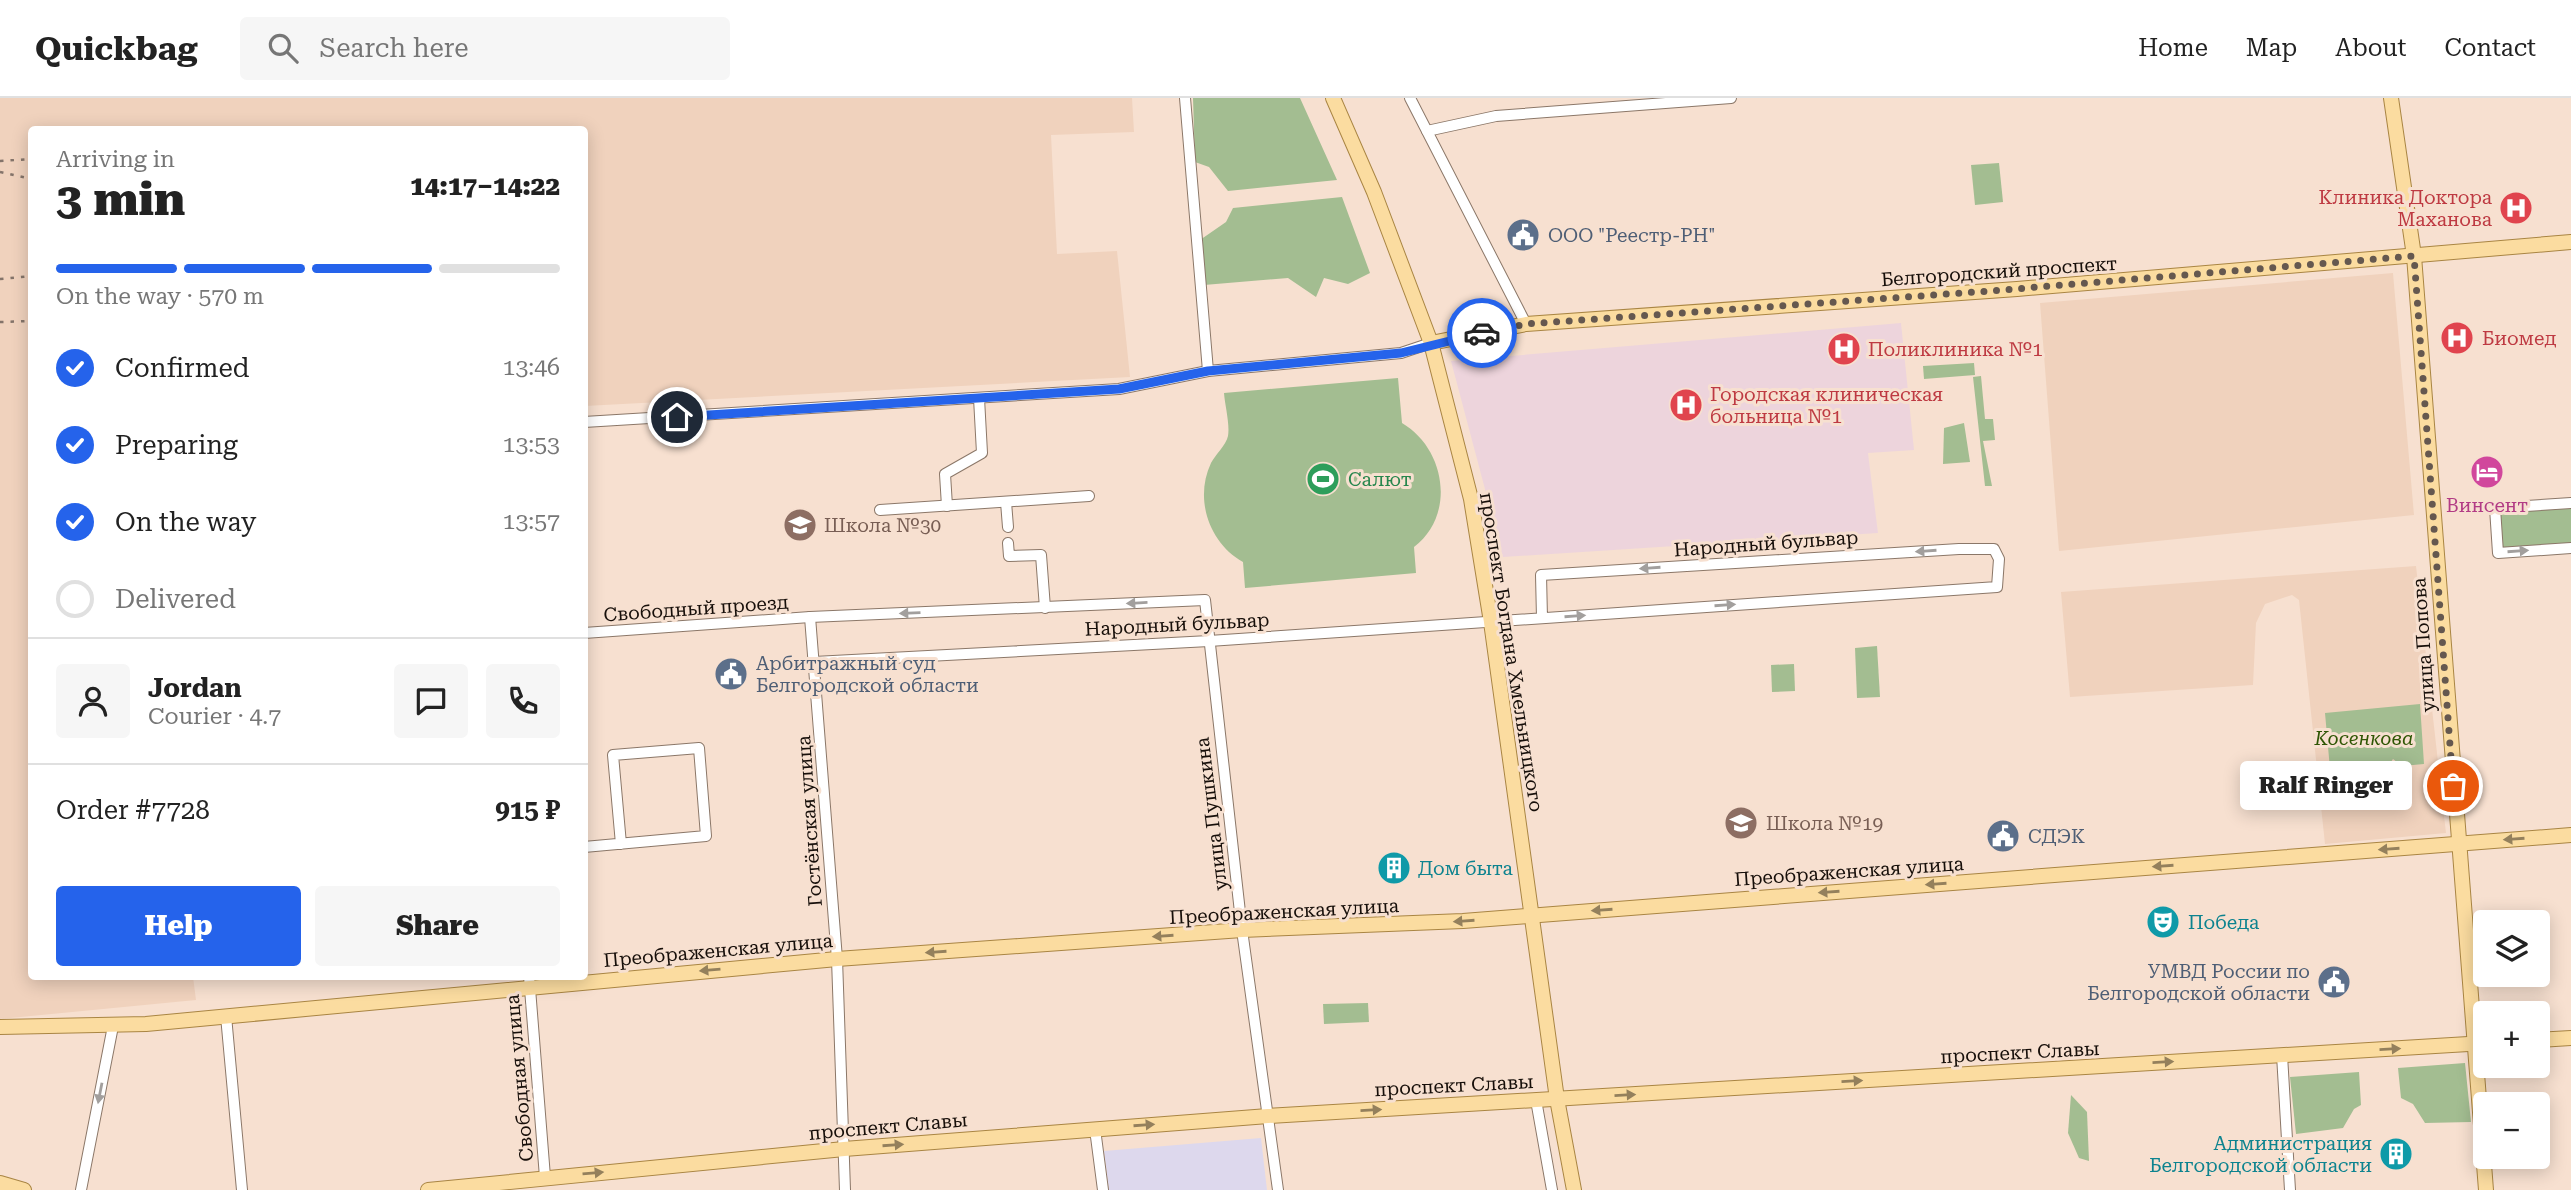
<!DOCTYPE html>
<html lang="en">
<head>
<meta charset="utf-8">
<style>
  body { margin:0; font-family:"Roboto Serif",serif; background:#f6f6f6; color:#222; height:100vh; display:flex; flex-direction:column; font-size:26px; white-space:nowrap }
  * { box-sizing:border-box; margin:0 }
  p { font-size:23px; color:#767676 }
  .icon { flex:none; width:38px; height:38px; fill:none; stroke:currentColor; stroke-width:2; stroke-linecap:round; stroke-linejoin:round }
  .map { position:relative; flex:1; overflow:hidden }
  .side { position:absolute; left:28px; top:28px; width:560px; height:854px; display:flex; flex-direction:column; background:#fff; border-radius:7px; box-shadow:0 4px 18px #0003 }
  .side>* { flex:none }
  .fabs { position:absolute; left:2473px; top:812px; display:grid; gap:14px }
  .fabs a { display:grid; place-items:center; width:77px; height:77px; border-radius:7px; background:#fff; box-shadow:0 4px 18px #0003; font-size:35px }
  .pin { position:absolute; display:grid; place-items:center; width:60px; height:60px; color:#fff; margin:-30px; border:4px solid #fff; border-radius:50%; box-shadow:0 2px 7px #0007 }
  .courier { position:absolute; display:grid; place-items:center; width:70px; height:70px; margin:-35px; border:5px solid #2563eb; border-radius:50%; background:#fff; color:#222; box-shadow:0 2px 9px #0007 }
  .bubble { position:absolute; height:49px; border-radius:7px; background:#fff; box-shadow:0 4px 18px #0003; font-size:23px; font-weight:800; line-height:49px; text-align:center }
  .head em { font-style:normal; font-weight:800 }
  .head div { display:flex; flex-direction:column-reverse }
  .head { display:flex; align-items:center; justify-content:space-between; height:119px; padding:0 28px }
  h1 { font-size:46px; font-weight:800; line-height:52px }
  .bar { display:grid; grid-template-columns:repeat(4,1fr); gap:10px 7px; align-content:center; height:84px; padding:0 28px }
  .bar i { height:9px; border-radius:5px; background:#e0e0e0 }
  .bar .on { background:#2563eb }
  .bar p { grid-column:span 4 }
  .line { display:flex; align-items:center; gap:18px; padding:0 28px; border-top:2px solid #e0e0e0 }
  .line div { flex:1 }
  .round { display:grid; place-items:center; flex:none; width:74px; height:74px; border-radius:7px; background:#f6f6f6 }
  ol { padding:0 28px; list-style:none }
  li { display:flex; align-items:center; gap:21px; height:77px }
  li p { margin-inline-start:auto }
  li .icon { padding:7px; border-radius:50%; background:#2563eb; color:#fff; stroke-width:4 }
  li:last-child { color:#767676 }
  li i { width:38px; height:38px; border:4px solid #e0e0e0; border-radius:50% }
  .button { display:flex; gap:14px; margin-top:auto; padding:14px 28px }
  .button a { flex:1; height:80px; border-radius:7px; background:#2563eb; color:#fff; font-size:28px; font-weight:800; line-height:80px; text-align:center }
  .button a+a { background:#f6f6f6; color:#222 }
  header { display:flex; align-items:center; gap:42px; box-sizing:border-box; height:98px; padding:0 35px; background:#fff; border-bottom:2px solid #e0e0e0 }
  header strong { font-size:33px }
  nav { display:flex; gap:38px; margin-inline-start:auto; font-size:24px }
  .search { width:490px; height:63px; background:#f6f6f6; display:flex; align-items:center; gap:18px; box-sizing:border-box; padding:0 24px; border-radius:7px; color:#767676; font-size:26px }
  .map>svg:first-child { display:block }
  .built { fill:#f0d2bd }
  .education { fill:#ddd8ed }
  .medical { fill:#edd4dc }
  .green { fill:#a3bd91 }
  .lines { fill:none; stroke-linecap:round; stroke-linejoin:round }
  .minor-casing { stroke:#8b7768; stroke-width:12 }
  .major-casing { stroke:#a98543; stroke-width:16 }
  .minor { stroke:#fff; stroke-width:10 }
  .major { stroke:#fbdca0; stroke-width:14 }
  .rail { stroke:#84746a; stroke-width:2.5; stroke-dasharray:3.5 7; stroke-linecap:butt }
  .oneway { fill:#a29f9d }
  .oneway2 { fill:#94805c }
  .done { stroke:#65584f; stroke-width:7; stroke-dasharray:0 12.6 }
  .route { stroke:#2563eb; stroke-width:9 }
  .labels { text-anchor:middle; stroke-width:6; stroke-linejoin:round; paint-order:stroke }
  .health-label { font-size:19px; fill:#be3a42; stroke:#f7e0d0; text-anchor:start }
  .service-label { font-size:19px; fill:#4e5e75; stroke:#f7e0d0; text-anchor:start }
  .street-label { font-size:19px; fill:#170f0a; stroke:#f7e0d0 }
  .leisure-label { font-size:19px; fill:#27864d; stroke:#f7e0d0; text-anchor:start }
  .hotel-label { font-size:19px; fill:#b23c85; stroke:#f7e0d0 }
  .education-label { font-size:19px; fill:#785e54; stroke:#f7e0d0; text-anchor:start }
  .park-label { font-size:19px; font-style:italic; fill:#2f5604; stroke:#f7e0d0 }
  .culture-label { font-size:19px; fill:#0d838f; stroke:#f7e0d0; text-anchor:start }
</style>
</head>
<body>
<header>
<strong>Quickbag</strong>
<div class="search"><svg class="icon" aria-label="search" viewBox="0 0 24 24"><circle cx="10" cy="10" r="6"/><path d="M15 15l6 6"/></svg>Search here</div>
<nav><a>Home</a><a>Map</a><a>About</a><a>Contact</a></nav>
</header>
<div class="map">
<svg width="2571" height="1092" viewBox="0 0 2571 1092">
  <rect width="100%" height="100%" fill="#f7e0d0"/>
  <g class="built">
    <path d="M0 0H1132L1134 34 1051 37 1057 156 1117 153 1130 279 585 308 584 32H32V878L193 879 196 902 0 921Z"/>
    <path d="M2393 175 2414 417 2059 453 2040 205Z"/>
    <path d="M2416 468 2446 735 2325 746 2299 502 2292 497 2265 506 2256 525 2253 587 2070 599 2061 494Z"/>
  </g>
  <path class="education" d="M1261 1040 1267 1092H1109L1104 1053Z"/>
  <path class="medical" d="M1901 225 1914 352 1868 355 1878 435 1503 459 1451 263Z"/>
  <g class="green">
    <path d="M1193 0H1300L1337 82 1228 93 1209 69 1195 64Z"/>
    <path d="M1999 65 2003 104 1975 107 1971 67Z"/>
    <path d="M1342 99 1370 175 1348 186 1324 180 1316 199 1288 180 1204 187 1200 142 1226 124 1233 110Z"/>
    <path d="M1974 265 1975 277 1924 281 1923 268Z"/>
    <path d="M1981 278 1985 321H1993L1995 342 1983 343 1992 388H1985L1973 279Z"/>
    <path d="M1398 280 1402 325C1446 351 1456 417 1414 449L1416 475 1245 490 1243 464C1209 445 1194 401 1211 365 1215 357 1226 347 1228 338 1230 326 1225 308 1224 295Z"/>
    <path d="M1964 325 1970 364 1943 366 1944 330Z"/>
    <path d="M2571 405V449L2498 454 2495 411Z"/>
    <path d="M1877 548 1880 599 1857 600 1855 550Z"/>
    <path d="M1794 566 1795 593 1772 594 1771 567Z"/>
    <path d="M2420 606 2424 666 2402 668 2393 661 2389 667 2330 671 2325 615Z"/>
    <path d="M1368 905 1369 924 1324 926 1323 906Z"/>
    <path d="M2465 965 2471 1024 2425 1025 2413 1006 2401 1000 2398 970Z"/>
    <path d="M2359 974 2361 1007 2354 1011 2343 1030 2296 1036 2290 979Z"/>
    <path d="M2071 997 2087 1014 2089 1063 2079 1060 2068 1035Z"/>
  </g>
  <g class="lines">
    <defs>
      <g id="minor">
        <path d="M1185 0 1208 273"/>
        <path d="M1410 0 1526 226"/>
        <path d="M1427 33 1496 18 1731 0"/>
        <path d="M584 324 1119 291 1208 273 1401 255 1431 245"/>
        <path d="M1006 404 1008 429"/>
        <path d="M2571 405 2495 410 2498 455 2571 450"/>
        <path d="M947 408 945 376 982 355 979 300"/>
        <path d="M880 412 1089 398"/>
        <path d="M1008 445 1009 458 1041 457 1045 510"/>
        <path d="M810 519 837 861 845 1092"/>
        <path d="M584 535 810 519 1205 502 1242 832 1278 1092"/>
        <path d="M814 564 1209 543 1997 489 1999 461 1994 451H1959L1541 477 1542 520"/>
        <path d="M584 749 706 738 699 650 613 657 621 746"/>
        <path d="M529 878 545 1079"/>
        <path d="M226 918 242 1092"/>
        <path d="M2282 957 2290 1092"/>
        <path d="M1536 1002 1552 1092"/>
        <path d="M1095 1031 1103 1092"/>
        <path d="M81 1092 113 928"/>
      </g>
      <g id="major">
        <path d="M1333 0 1374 94 1431 245 1471 401 1491 524 1557 1001 1574 1092"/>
        <path d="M2391 0 2414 158 2486 1092"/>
        <path d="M1431 245 1526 226 2017 191 2571 144"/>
        <path d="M0 929 146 926 837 861 1242 832 1463 823 2571 737"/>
        <path d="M2538 942 2571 940"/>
        <path d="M0 1085 24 1092"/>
        <path d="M428 1092 844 1051 1268 1018 2485 945"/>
      </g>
    </defs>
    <use href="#minor" class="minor-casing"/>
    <use href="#major" class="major-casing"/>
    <use href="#minor" class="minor"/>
    <use href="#major" class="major"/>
    <g class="rail">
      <path d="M0 63 32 61"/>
      <path d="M0 74 32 81"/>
      <path d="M0 181 32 178"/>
      <path d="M0 224 32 223"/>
    </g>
  </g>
  <defs><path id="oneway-solid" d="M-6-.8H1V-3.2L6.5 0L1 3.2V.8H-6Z" transform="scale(1.75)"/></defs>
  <g class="oneway">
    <use href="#oneway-solid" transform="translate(1926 453) rotate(176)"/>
    <use href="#oneway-solid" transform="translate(2518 453) rotate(-4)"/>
    <use href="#oneway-solid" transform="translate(1650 470) rotate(176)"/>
    <use href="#oneway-solid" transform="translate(1137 505) rotate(177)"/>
    <use href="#oneway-solid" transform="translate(1725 507) rotate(-4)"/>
    <use href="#oneway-solid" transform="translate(910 515) rotate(178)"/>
    <use href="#oneway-solid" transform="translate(1575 518) rotate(-4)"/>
    <use href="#oneway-solid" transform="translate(100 995) rotate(101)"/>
  </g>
  <g class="oneway2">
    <use href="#oneway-solid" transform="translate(2514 741) rotate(176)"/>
    <use href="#oneway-solid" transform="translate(2389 751) rotate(176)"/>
    <use href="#oneway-solid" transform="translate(2163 768) rotate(176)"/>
    <use href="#oneway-solid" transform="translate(1936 786) rotate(176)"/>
    <use href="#oneway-solid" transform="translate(1829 794) rotate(176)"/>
    <use href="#oneway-solid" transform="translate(1602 812) rotate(176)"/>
    <use href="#oneway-solid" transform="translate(1464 823) rotate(176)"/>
    <use href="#oneway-solid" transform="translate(1163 838) rotate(176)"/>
    <use href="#oneway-solid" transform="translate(936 854) rotate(176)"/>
    <use href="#oneway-solid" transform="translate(710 872) rotate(175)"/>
    <use href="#oneway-solid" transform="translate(2390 951) rotate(-3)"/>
    <use href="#oneway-solid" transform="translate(2163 964) rotate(-3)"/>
    <use href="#oneway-solid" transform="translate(1852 983) rotate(-3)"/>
    <use href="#oneway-solid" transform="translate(1625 997) rotate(-3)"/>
    <use href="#oneway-solid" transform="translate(1371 1012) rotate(-3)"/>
    <use href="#oneway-solid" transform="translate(1144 1027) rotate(-4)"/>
    <use href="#oneway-solid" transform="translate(893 1047) rotate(-4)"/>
    <use href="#oneway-solid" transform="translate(593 1075) rotate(-5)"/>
  </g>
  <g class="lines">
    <path class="done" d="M1482 235 1526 226 1990 193 2414 158 2453 688"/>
    <path class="route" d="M677 319 1119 291 1208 273 1401 255 1482 235"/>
  </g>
  <defs>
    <symbol id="hospital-disc" viewBox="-11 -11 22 22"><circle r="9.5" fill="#e0444e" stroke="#f7e0d0"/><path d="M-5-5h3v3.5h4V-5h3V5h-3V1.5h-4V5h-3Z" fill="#fff"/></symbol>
    <symbol id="civic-disc" viewBox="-11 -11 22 22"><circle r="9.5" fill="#5c6f8a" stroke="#f7e0d0"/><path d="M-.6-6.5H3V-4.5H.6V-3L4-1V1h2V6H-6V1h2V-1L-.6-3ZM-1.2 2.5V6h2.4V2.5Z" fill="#fff"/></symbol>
    <symbol id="hotel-disc" viewBox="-11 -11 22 22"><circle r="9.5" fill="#d1479c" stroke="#f7e0d0"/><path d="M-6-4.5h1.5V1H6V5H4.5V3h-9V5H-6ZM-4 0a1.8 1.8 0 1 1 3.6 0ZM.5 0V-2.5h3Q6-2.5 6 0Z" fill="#fff"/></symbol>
    <symbol id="stadium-disc" viewBox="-11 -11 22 22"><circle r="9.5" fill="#2e9e5b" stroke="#f7e0d0"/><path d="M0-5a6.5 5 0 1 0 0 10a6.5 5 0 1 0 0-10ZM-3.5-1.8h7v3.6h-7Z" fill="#fff"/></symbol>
    <symbol id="school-disc" viewBox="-11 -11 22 22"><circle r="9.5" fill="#8d6e63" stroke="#f7e0d0"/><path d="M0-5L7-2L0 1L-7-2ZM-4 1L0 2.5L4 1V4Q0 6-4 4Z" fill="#fff"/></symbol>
    <symbol id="building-disc" viewBox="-11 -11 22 22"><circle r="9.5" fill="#0f9aa8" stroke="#f7e0d0"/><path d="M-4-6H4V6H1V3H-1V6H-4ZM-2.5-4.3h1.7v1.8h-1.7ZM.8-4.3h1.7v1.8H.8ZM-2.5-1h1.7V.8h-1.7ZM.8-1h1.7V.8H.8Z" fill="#fff"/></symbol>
    <symbol id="theatre-disc" viewBox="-11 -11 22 22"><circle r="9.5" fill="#0f9aa8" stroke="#f7e0d0"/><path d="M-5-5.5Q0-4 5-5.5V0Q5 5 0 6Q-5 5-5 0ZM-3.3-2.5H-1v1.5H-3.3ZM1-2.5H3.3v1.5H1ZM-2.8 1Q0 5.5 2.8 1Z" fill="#fff"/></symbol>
  </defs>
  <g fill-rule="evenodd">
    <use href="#hospital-disc" x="2497" y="91" width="38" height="38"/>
    <use href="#civic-disc" x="1504" y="118" width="38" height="38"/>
    <use href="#hospital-disc" x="2438" y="221" width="38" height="38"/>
    <use href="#hospital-disc" x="1825" y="232" width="38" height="38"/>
    <use href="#hospital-disc" x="1667" y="288" width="38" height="38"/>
    <use href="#hotel-disc" x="2468" y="355" width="38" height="38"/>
    <use href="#stadium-disc" x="1304" y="362" width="38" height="38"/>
    <use href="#school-disc" x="781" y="408" width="38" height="38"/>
    <use href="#civic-disc" x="712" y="557" width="38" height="38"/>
    <use href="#school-disc" x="1722" y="706" width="38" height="38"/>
    <use href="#civic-disc" x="1984" y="719" width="38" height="38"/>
    <use href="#building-disc" x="1375" y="751" width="38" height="38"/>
    <use href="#theatre-disc" x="2144" y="805" width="38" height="38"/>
    <use href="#civic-disc" x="2315" y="865" width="38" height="38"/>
    <use href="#building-disc" x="2377" y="1037" width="38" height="38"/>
  </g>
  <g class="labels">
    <g class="health-label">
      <text x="2492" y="106" text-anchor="end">Клиника Доктора<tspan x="2492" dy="22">Маханова</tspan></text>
      <text x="2482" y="247">Биомед</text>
      <text x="1868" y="258">Поликлиника №1</text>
      <text x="1710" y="303">Городская клиническая<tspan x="1710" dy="22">больница №1</tspan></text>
    </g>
    <g class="service-label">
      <text x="1548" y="144">ООО "Реестр-РН"</text>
      <text x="756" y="572">Арбитражный суд<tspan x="756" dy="22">Белгородской области</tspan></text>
      <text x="2028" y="745">СДЭК</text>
      <text x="2310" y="880" text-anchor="end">УМВД России по<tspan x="2310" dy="22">Белгородской области</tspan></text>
    </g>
    <g class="street-label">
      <text transform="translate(1999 173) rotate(-4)" y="7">Белгородский проспект</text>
      <text transform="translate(1766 445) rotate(-4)" y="7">Народный бульвар</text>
      <text transform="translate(696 510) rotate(-4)" y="7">Свободный проезд</text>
      <text transform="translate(1177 526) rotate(-3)" y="7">Народный бульвар</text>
      <text transform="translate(2423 547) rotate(-94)" y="7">улица Попова</text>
      <text transform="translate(1512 554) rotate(81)" y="7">проспект Богдана Хмельницкого</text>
      <text transform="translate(1211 716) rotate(-97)" y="7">улица Пушкина</text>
      <text transform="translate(809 723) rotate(-94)" y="7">Гостёнская улица</text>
      <text transform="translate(1849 773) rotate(-4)" y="7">Преображенская улица</text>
      <text transform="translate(1284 813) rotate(-3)" y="7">Преображенская улица</text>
      <text transform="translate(718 852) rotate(-5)" y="7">Преображенская улица</text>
      <text transform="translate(2020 954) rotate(-3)" y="7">проспект Славы</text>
      <text transform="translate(519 980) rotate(-95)" y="7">Свободная улица</text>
      <text transform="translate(1454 987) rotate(-3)" y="7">проспект Славы</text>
      <text transform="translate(888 1028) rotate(-5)" y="7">проспект Славы</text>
    </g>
    <g class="leisure-label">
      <text x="1348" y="388">Салют</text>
    </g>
    <g class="hotel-label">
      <text x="2487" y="414">Винсент</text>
    </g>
    <g class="education-label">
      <text x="824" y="434">Школа №30</text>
      <text x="1766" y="732">Школа №19</text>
    </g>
    <g class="park-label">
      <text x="2364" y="647">Косенкова</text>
    </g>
    <g class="culture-label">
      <text x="1418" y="777">Дом быта</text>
      <text x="2188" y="831">Победа</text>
      <text x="2372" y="1052" text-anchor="end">Администрация<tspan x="2372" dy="22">Белгородской области</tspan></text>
    </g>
  </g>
</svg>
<div class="fabs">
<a><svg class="icon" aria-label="layers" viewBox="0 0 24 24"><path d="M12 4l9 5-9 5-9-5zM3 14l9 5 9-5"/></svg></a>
<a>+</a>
<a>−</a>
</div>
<div class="pin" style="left:2453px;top:688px;background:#ea580c"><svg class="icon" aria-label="bag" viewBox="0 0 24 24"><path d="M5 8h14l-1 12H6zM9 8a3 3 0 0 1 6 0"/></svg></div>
<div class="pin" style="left:677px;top:319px;background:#1f2937"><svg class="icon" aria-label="home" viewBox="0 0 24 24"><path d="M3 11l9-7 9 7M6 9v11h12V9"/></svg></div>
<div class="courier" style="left:1482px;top:235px"><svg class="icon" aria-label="car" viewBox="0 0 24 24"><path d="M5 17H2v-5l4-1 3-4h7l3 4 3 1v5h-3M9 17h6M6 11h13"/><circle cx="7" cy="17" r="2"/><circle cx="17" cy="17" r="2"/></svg></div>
<div class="bubble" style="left:2240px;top:663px;width:172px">Ralf Ringer</div>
<section class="side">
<div class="head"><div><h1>3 min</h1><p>Arriving in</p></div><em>14:17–14:22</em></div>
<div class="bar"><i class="on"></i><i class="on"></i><i class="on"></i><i></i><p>On the way · 570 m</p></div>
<ol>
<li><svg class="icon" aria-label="check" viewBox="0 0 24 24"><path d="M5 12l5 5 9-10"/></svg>Confirmed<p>13:46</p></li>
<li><svg class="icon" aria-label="check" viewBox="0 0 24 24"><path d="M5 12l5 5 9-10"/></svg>Preparing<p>13:53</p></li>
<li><svg class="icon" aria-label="check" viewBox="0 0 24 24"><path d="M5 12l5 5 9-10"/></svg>On the way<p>13:57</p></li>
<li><i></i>Delivered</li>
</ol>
<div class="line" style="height:126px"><a class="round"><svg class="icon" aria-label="person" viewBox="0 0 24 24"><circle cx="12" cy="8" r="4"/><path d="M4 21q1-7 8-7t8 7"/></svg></a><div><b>Jordan</b><p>Courier · 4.7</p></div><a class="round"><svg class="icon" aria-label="chat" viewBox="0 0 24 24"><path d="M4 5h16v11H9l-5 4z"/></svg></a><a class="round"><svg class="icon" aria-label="phone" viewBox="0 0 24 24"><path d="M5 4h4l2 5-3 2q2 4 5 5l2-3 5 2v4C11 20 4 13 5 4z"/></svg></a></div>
<div class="line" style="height:91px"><div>Order #7728</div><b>915 ₽</b></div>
<div class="button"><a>Help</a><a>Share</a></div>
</section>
</div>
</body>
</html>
